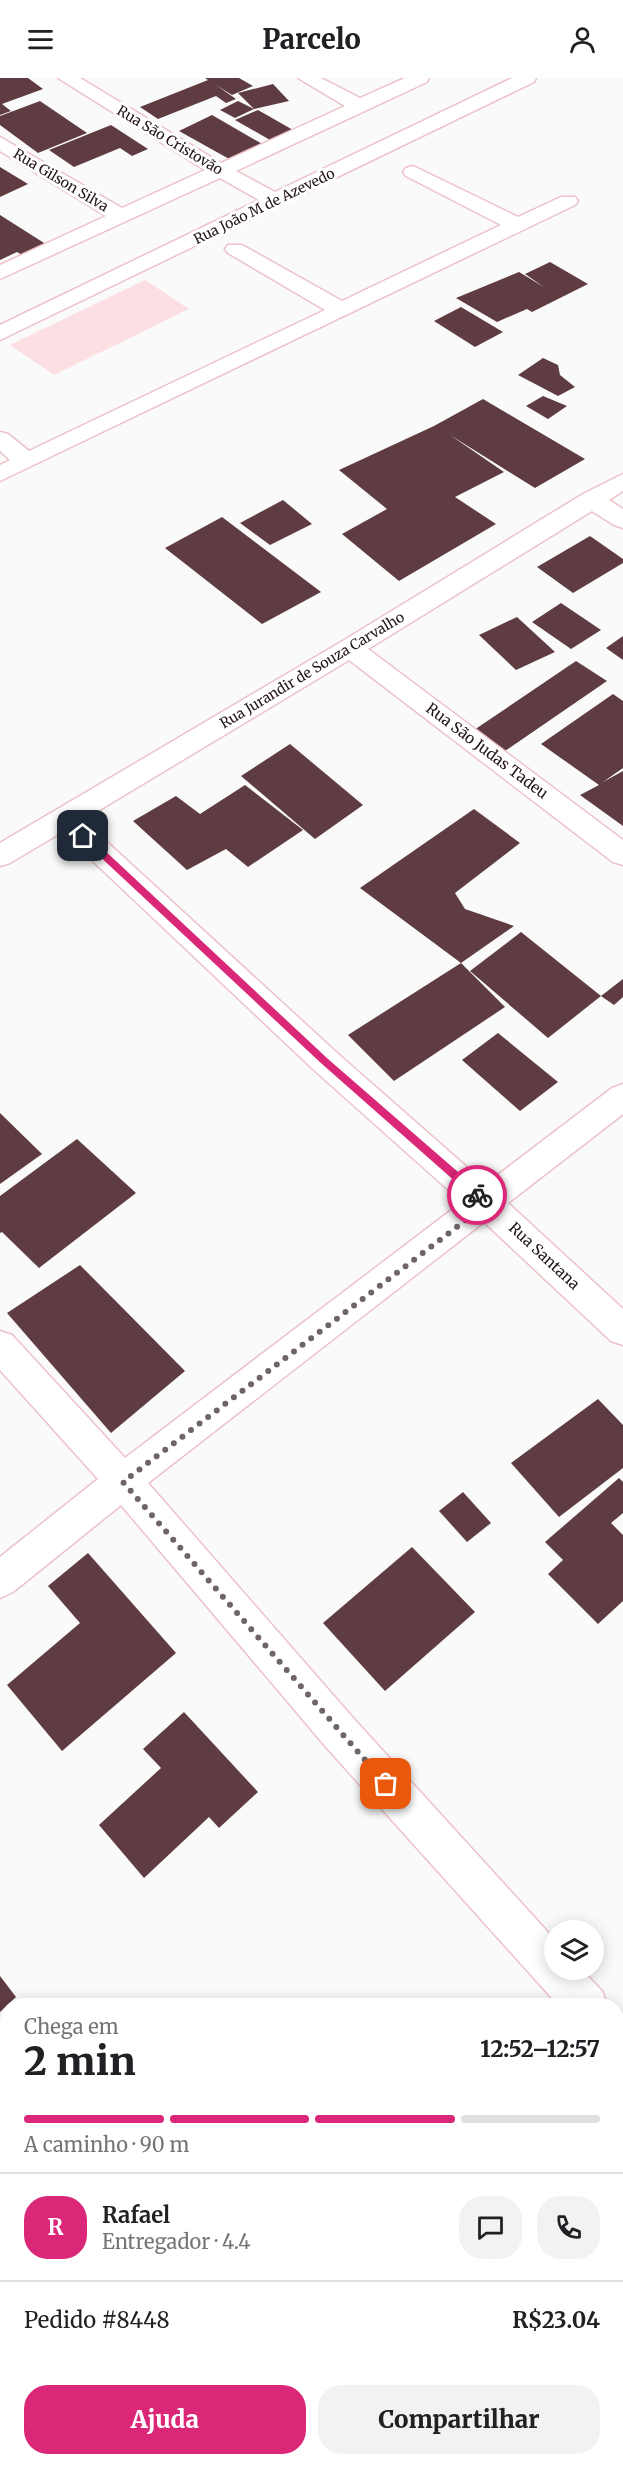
<!DOCTYPE html>
<html lang="pt">
<head>
<meta charset="utf-8">
<style>
  body { margin:0; font-family:Merriweather,serif; background:#f2f2f2; color:#202124; height:100vh; display:flex; flex-direction:column; font-size:22px; white-space:nowrap }
  * { box-sizing:border-box; margin:0 }
  p { font-size:20px; color:#757577 }
  .icon { flex:none; width:33px; height:33px; fill:none; stroke:currentColor; stroke-width:2; stroke-linecap:round; stroke-linejoin:round }
  .map { position:relative; flex:1; overflow:hidden }
  .side { position:absolute; left:0px; top:1920px; width:624px; height:468px; display:flex; flex-direction:column; background:#fff; border-radius:24px 24px 0 0; box-shadow:0 3px 15px #0003 }
  .side>* { flex:none }
  .buttons { position:absolute; left:544px; top:1842px; display:grid; gap:12px }
  .buttons a { display:grid; place-items:center; width:60px; height:60px; border-radius:50%; background:#fff; box-shadow:0 3px 15px #0003; font-size:30px }
  .pin { position:absolute; display:grid; place-items:center; width:51px; height:51px; color:#fff; margin:-26px; border-radius:12px; box-shadow:0 3px 9px #0006 }
  .courier { position:absolute; display:grid; place-items:center; width:60px; height:60px; margin:-30px; border:4px solid #db2777; border-radius:50%; background:#fff; color:#222; box-shadow:0 2px 8px #0007 }
  .headline em { font-style:normal; font-weight:800 }
  .headline div { display:flex; flex-direction:column-reverse }
  .headline { display:flex; align-items:center; justify-content:space-between; height:102px; padding:0 24px }
  h1 { font-size:39px; font-weight:800; line-height:45px }
  .bar { display:grid; grid-template-columns:repeat(4,1fr); gap:9px 6px; align-content:center; height:72px; padding:0 24px }
  .bar i { height:8px; border-radius:4px; background:#e0e0e0 }
  .bar .selected { background:#db2777 }
  .bar p { grid-column:span 4 }
  .line { display:flex; align-items:center; gap:15px; padding:0 24px; border-top:2px solid #e0e0e0 }
  .line div { flex:1 }
  .round { display:grid; place-items:center; flex:none; width:63px; height:63px; border-radius:24px; background:#f2f2f2 }
  .primary-button { display:flex; gap:12px; margin-top:auto; padding:12px 24px }
  .primary-button a { flex:1; height:69px; border-radius:24px; background:#db2777; color:#fff; font-size:24px; font-weight:800; line-height:69px; text-align:center }
  .primary-button a+a { background:#f2f2f2; color:#202124 }
  header { display:flex; justify-content:space-between; align-items:center; height:78px; padding:0 24px; background:#fff; font-size:27px; font-weight:800 }
  .map>svg:first-child { display:block }
  .green { fill:#fbdfe3 }
  .building { fill:#5f3c42 }
  .lines { fill:none; stroke-linecap:round; stroke-linejoin:round }
  .minor-casing { stroke:#edc2c8; stroke-width:3 }
  .minor { fill:#fff; fill-rule:evenodd }
  .route { fill:#db2777 }
  .done { stroke:#6f6567; stroke-width:6; stroke-dasharray:0 10.8 }
  .labels { text-anchor:middle; stroke-width:6; stroke-linejoin:round; paint-order:stroke }
  .far-street-label { font-size:14px; fill:#241518; stroke:#fff }
  .street-label { font-size:15px; fill:#241518; stroke:#fff }
</style>
</head>
<body>
<header><svg class="icon" aria-label="menu" viewBox="0 0 24 24"><path d="M4 6h16M4 12h16M4 18h16"/></svg>Parcelo<svg class="icon" aria-label="person" viewBox="0 0 24 24"><circle cx="12" cy="8" r="4"/><path d="M4 21q1-7 8-7t8 7"/></svg></header>
<div class="map">
<svg width="623" height="2388" viewBox="0 0 623 2388">
  <rect width="100%" height="100%" fill="#f9faf9"/>
  <path class="green" d="M145 202 189 231 54 297 10 267Z"/>
  <g class="building">
    <path d="M0 0H28L43 11 2 26 11 33 0 37Z"/>
    <path d="M205 0H239L253 8 232 17 216 7 236 21 226 25 216 18 158 41 140 29 208 2Z"/>
    <path d="M273 6 289 23 254 31 235 40 220 32 238 23 254 31 238 15Z"/>
    <path d="M40 23 87 55 38 75 0 47V38Z"/>
    <path d="M258 32 293 52 270 62 235 42Z"/>
    <path d="M212 37 264 67 231 82 179 53Z"/>
    <path d="M111 47 148 71 132 78 120 70 74 89 49 72Z"/>
    <path d="M0 89 28 106 0 119Z"/>
    <path d="M0 137 52 170 29 181 17 174 0 182Z"/>
    <path d="M550 184 588 206 532 234 527 231 497 244 456 220 519 194 544 209 525 196Z"/>
    <path d="M461 229 503 254 475 269 434 243Z"/>
    <path d="M543 280 558 287 560 297 575 309 558 318 518 297Z"/>
    <path d="M543 318 567 328 548 341 526 328Z"/>
    <path d="M483 321 585 381 535 410 450 357 504 394 455 419 496 446 399 503 342 456 387 431 339 392 434 348Z"/>
    <path d="M283 422 312 446 270 467 240 445Z"/>
    <path d="M222 439 321 514 262 546 165 470Z"/>
    <path d="M590 458 623 481V485L573 515 537 489Z"/>
    <path d="M561 525 601 552 571 571 532 544Z"/>
    <path d="M517 539 555 574 516 592 479 557Z"/>
    <path d="M623 558V582L606 570Z"/>
    <path d="M576 583 607 603 505 673 474 652Z"/>
    <path d="M613 616 623 623V690L603 704 623 693V748L580 717 599 707 541 666Z"/>
    <path d="M290 666 363 727 315 761 241 698Z"/>
    <path d="M245 707 303 752 248 789 226 771 187 792 133 743 176 718 200 736Z"/>
    <path d="M474 731 520 765 455 815 465 831 514 848 461 885 360 810Z"/>
    <path d="M521 854 601 918 548 960 470 893Z"/>
    <path d="M461 885 505 929 394 1003 348 957Z"/>
    <path d="M623 901V919L614 927 601 918Z"/>
    <path d="M498 955 558 1004 520 1033 462 982Z"/>
    <path d="M0 1035 42 1076 0 1106Z"/>
    <path d="M77 1061 136 1115 39 1190 2 1154 0 1155V1118Z"/>
    <path d="M80 1187 185 1293 111 1355 7 1235Z"/>
    <path d="M598 1321 623 1347V1390L559 1439 511 1385Z"/>
    <path d="M619 1400 623 1404V1435L611 1445 623 1457V1523L598 1546 548 1496 563 1482 545 1464Z"/>
    <path d="M463 1414 491 1445 467 1464 439 1433Z"/>
    <path d="M412 1469 475 1534 385 1613 323 1545Z"/>
    <path d="M88 1475 176 1575 62 1673 7 1607 80 1545 48 1508Z"/>
    <path d="M184 1634 258 1714 219 1750 209 1739 144 1800 99 1747 161 1690 143 1671Z"/>
    <path d="M0 1898 16 1919 0 1934Z"/>
    <path d="M616 2169 623 2177V2220L616 2227Z"/>
    <path d="M305 2380H457L450 2388H298Z"/>
  </g>
  <g class="lines">
    <defs>
      <g id="minor">
        <path d="M58 0H80L221 85 345 28 298 0H321L360 20 405 0H429L427 4 236 93 275 114 512 0H536L534 4 0 262V247L259 122 220 100 0 201V187L106 138 0 73V59L122 130 205 92Z"/>
        <path d="M413 88 518 139 561 119H575L578 123 575 127 0 403V387L10 382 0 373V354L8 356 29 373 325 232 228 175 225 171 228 167H242L342 223 501 147 406 98 403 94 406 90Z"/>
        <path d="M623 396V413L609 422 623 431V450L614 447 592 433 368 571 623 762V787L613 784 349 582 83 742 336 974 486 1106 612 1010 623 1006V1036L508 1125 623 1231V1267L611 1263 484 1144 148 1405 354 1641 555 1862V1892H582L602 1913 608 1928H559L326 1669 121 1427 13 1514 0 1520V1479L98 1401 0 1292V1253L12 1257 125 1380 462 1124 314 992 62 754 10 785 0 788V765L341 564 583 416Z"/>
        <path d="M616 1939 623 1942V1989L616 1986Z"/>
        <path d="M0 2184 8 2187V2239L0 2236Z"/>
        <path d="M93 2380H141L145 2388H96Z"/>
      </g>
    </defs>
    <use href="#minor" class="minor-casing"/>
    <use href="#minor" class="minor"/>
  </g>
  <path class="route" d="M80 755H86L328 981 481 1114V1120H474L322 986 80 760Z"/>
  <g class="lines">
    <path class="done" d="M386 1706 123 1404 487 1126 477 1117"/>
  </g>
  <g class="labels">
    <g class="far-street-label">
      <text transform="translate(170 62) rotate(31)" y="5">Rua São Cristovão</text>
      <text transform="translate(61 102) rotate(31)" y="5">Rua Gilson Silva</text>
      <text transform="translate(264 128) rotate(-26)" y="5">Rua João M de Azevedo</text>
      <text transform="translate(312 592) rotate(-31)" y="5">Rua Jurandir de Souza Carvalho</text>
    </g>
    <g class="street-label">
      <text transform="translate(487 673) rotate(37)" y="5">Rua São Judas Tadeu</text>
      <text transform="translate(544 1178) rotate(43)" y="5">Rua Santana</text>
    </g>
  </g>
</svg>
<div class="buttons">
<a><svg class="icon" aria-label="layers" viewBox="0 0 24 24"><path d="M12 4l9 5-9 5-9-5zM3 14l9 5 9-5"/></svg></a>
</div>
<div class="pin" style="left:386px;top:1706px;background:#ea580c"><svg class="icon" aria-label="bag" viewBox="0 0 24 24"><path d="M5 8h14l-1 12H6zM9 8a3 3 0 0 1 6 0"/></svg></div>
<div class="pin" style="left:83px;top:758px;background:#1f2937"><svg class="icon" aria-label="home" viewBox="0 0 24 24"><path d="M3 11l9-7 9 7M6 9v11h12V9"/></svg></div>
<div class="courier" style="left:477px;top:1117px"><svg class="icon" aria-label="bike" viewBox="0 0 24 24"><circle cx="6" cy="16" r="4"/><circle cx="18" cy="16" r="4"/><path d="M6 16l4-8h5l3 8M10 8l3 8H6M13 5h3"/></svg></div>
<section class="side">
<div class="headline"><div><h1>2 min</h1><p>Chega em</p></div><em>12:52–12:57</em></div>
<div class="bar"><i class="selected"></i><i class="selected"></i><i class="selected"></i><i></i><p>A caminho · 90 m</p></div>
<div class="line" style="height:108px"><b class="round" style="background:#db2777;color:#fff">R</b><div><b>Rafael</b><p>Entregador · 4.4</p></div><a class="round"><svg class="icon" aria-label="chat" viewBox="0 0 24 24"><path d="M4 5h16v11H9l-5 4z"/></svg></a><a class="round"><svg class="icon" aria-label="phone" viewBox="0 0 24 24"><path d="M5 4h4l2 5-3 2q2 4 5 5l2-3 5 2v4C11 20 4 13 5 4z"/></svg></a></div>
<div class="line" style="height:78px"><div>Pedido #8448</div><b>R$23.04</b></div>
<div class="primary-button"><a>Ajuda</a><a>Compartilhar</a></div>
</section>
</div>
</body>
</html>
